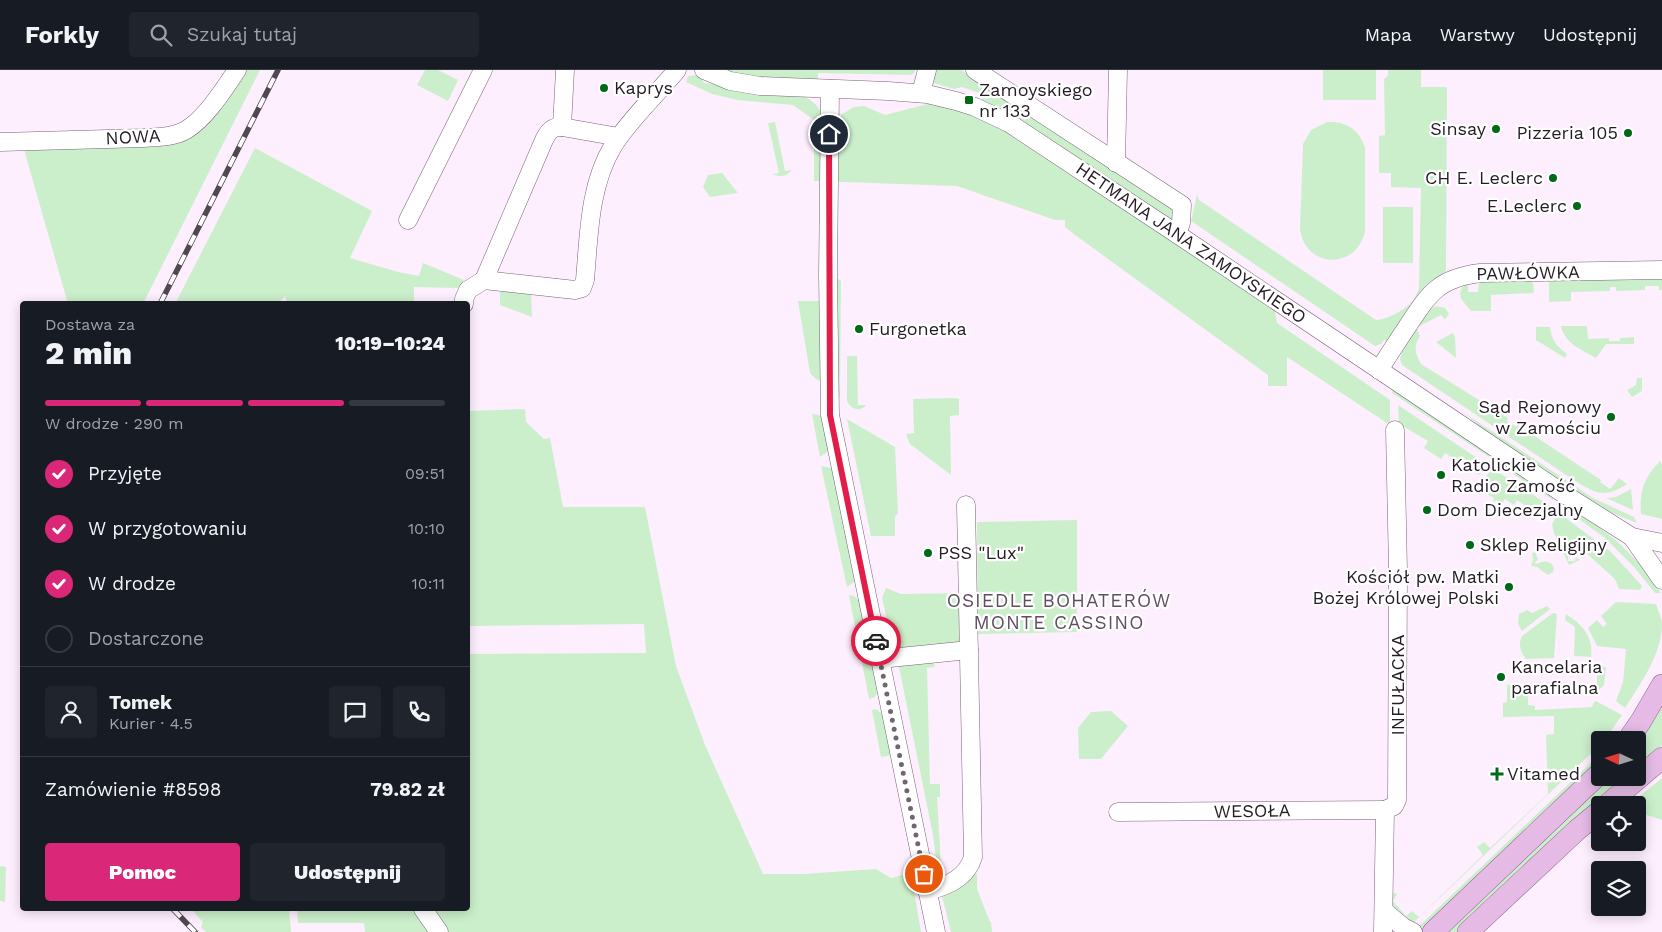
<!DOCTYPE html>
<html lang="pl">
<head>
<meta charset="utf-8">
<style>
  body { margin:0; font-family:"Work Sans",sans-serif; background:#20242c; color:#f1f3f6; height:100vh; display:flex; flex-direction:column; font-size:19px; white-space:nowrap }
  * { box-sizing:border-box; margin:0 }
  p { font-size:16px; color:#9ea1a6 }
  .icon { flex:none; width:28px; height:28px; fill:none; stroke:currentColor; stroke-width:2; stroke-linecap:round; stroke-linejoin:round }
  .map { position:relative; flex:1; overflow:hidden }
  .details { position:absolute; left:20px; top:231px; width:450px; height:610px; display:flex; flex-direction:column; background:#171b24; border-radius:5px; box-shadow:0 2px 12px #0003 }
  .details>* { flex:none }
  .needle { width:32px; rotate:274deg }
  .controls { position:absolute; left:1591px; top:661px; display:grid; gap:10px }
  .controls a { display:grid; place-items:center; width:55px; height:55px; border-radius:5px; background:#171b24; box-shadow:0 2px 12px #0003; font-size:25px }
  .pin { position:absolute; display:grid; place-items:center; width:42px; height:42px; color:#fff; margin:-21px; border:2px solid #fff; border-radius:50%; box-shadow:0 1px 5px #0007 }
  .courier { position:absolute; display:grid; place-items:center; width:50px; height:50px; margin:-25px; border:4px solid #e11d48; border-radius:50%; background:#fff; color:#222; box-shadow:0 1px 6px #0007 }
  .overview em { font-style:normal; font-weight:800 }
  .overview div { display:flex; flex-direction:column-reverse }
  .overview { display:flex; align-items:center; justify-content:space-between; height:85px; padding:0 25px }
  h1 { font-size:32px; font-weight:800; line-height:38px }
  .bar { display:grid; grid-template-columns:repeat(4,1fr); gap:8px 5px; align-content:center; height:60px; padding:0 25px }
  .bar i { height:6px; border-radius:4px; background:#363941 }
  .bar .on { background:#db2777 }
  .bar p { grid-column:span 4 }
  .line { display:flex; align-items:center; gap:12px; padding:0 25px; border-top:1px solid #363941 }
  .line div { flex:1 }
  .round { display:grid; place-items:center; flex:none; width:52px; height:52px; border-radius:5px; background:#20242c }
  ol { padding:0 25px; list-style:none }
  li { display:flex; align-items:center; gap:15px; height:55px }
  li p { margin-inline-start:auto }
  li .icon { padding:5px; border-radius:50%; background:#db2777; color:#fff; stroke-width:4 }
  li:last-child { color:#9ea1a6 }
  li i { width:28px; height:28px; border:2px solid #363941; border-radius:50% }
  .action { display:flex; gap:10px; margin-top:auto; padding:10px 25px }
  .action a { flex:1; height:58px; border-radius:5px; background:#db2777; color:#fff; font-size:20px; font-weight:800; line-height:58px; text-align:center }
  .action a+a { background:#20242c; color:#f1f3f6 }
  header { display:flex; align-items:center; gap:30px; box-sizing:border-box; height:70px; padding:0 25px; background:#171b24; border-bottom:1px solid #363941 }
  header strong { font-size:24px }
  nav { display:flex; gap:28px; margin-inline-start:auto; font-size:18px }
  .search { width:350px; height:45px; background:#20242c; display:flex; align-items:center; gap:12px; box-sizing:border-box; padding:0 18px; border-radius:5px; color:#9ea1a6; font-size:19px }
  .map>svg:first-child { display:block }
  .green { fill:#cbefcb }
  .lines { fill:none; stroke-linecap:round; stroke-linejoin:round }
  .minor-casing { stroke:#786278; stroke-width:19 }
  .major-casing { stroke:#966597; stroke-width:22 }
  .minor { stroke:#fff; stroke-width:18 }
  .major { stroke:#e5bbe6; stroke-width:21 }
  .rail-casing { stroke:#514751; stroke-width:5.5 }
  .rail { stroke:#fff; stroke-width:4; stroke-dasharray:11; stroke-linecap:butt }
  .done { stroke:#706570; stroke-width:5; stroke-dasharray:0 9 }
  .route { stroke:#e11d48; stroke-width:6 }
  .poi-dot { fill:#006916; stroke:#fff; stroke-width:2 }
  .labels { text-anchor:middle; stroke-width:4.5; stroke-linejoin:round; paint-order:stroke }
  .poi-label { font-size:18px; fill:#241b24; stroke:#fff; text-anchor:start }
  .street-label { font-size:18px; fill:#241b24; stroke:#fff }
  .neighbourhood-label { font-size:19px; letter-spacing:1px; fill:#634d63; stroke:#fff }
</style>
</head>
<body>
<header>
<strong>Forkly</strong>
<div class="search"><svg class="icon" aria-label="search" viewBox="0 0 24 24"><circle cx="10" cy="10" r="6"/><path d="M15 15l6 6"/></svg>Szukaj tutaj</div>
<nav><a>Mapa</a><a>Warstwy</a><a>Udostępnij</a></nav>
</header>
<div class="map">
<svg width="1662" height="862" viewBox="0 0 1662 862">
  <rect width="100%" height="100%" fill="#feeffe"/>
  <g class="green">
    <path d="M240 0H260L143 234H68L23 76 171 69Z"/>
    <path d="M425 0H438L458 10 448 31 417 15Z"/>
    <path d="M724 0H915V1L913 4 910 5 818 3V12L772 10 729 3Z"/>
    <path d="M934 0H961L1173 139 1177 145 1172 151 984 34 979 23 962 17 954 19 934 13 933 9Z"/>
    <rect x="1323" y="0" width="53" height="30"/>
    <path d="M1388 0H1421V17H1447L1446 203 1389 273 1384 270 1381 274 1375 276 1191 151 1197 125 1199 130 1376 250C1389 249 1407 239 1414 229 1416 225 1418 221 1419 218L1421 118 1391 117V103H1379V66L1385 65 1384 9 1388 6Z"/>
    <path d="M695 5H700L704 13 801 25C810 29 816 33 821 42L820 43V54L836 53 842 44 854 37 864 36 885 45 935 32 957 38 1008 60 1275 240 1277 253 1390 330V355L1287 287V316H1268V305L1075 165 1065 157V150H1055L957 116 814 111V50L793 35 737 30 712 24 686 12 688 6Z"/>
    <path d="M775 52 785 101 792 100C788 106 779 108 773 104L779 103 768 53Z"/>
    <path d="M1327 52C1346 51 1359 59 1365 78V162C1355 201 1305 198 1300 159L1303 74 1311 60Z"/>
    <path d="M255 78 372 141 350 188 398 202 419 206 423 193 464 210 459 218 414 217V234H287L285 226 278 234H175Z"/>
    <path d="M722 103 738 123 710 127 703 117 708 105Z"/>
    <rect x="1383" y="137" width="30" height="56"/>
    <path d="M835 207 841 211 840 328 837 324Z"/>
    <path d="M1662 208V220H1659V216H1645V220L1616 221V217H1610V221L1571 222V231L1549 232V211Z"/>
    <path d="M1533 211 1534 223 1491 225V241H1471L1461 229C1459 222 1461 216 1468 214V222H1478L1479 212Z"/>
    <path d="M504 217 531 222 532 247 500 235V223Z"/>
    <path d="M798 231H819V239H823L822 312 816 309 810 303Z"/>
    <path d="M1436 236 1445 238 1449 244 1446 248 1444 249 1441 245 1416 258 1420 266C1413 277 1415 283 1421 294L1508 348 1507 351 1516 357 1518 355 1601 410 1600 412 1610 419 1619 408 1627 414C1601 431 1593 421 1569 407L1402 295 1400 289 1402 282 1401 281 1428 240Z"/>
    <path d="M1561 256H1587L1588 269 1609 268V271H1620V268L1634 267V274H1606L1596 288C1582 280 1564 273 1561 256Z"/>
    <path d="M1536 257H1550C1551 269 1557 277 1567 284L1565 288 1536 270Z"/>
    <path d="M1453 263 1455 267 1456 288 1436 272Z"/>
    <path d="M847 286H857L858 335H866C860 343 851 339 847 331Z"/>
    <path d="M468 304 470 341 525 339 526 352 544 369 550 368 563 437H645L676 596 705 675 763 804H803L876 799 891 808 911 803 921 862H448L434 839H468V584L646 583 644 554 468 556Z"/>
    <path d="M1637 308H1642V321L1632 327 1627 320 1636 315Z"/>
    <path d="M1393 317 1488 382 1489 387 1392 323Z"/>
    <path d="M956 328 959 329V345L950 346 951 405 910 374 906 364 914 363 913 329Z"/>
    <path d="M1398 335 1486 394 1479 405 1445 383 1441 389 1424 378 1428 371 1399 354Z"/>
    <path d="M1463 342 1593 428 1634 447 1637 453 1604 440 1501 374Z"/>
    <path d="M812 344 819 345 822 347 830 380 820 387Z"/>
    <path d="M847 349 895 377 898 443 895 447V466H871Z"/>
    <path d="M1502 391 1553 426V430L1496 393Z"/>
    <path d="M1660 391 1662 395V449L1641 444C1639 422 1644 407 1660 391Z"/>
    <path d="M821 396 833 398 855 505 854 512 847 517Z"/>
    <path d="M1492 398 1550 436 1543 448 1517 430 1514 435 1505 429 1500 436 1498 434 1499 432 1496 430 1494 432 1493 430 1494 428 1484 422 1490 412 1485 409Z"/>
    <path d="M1631 419 1633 440 1606 428 1616 427Z"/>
    <path d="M1568 435 1616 470 1638 492 1661 523H1655L1634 497 1605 468 1562 437Z"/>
    <path d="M1559 443 1611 482 1642 516 1640 520 1619 519 1615 509 1585 482 1582 485 1578 482H1568V491H1575L1576 487 1580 490 1569 495 1554 463 1552 454Z"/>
    <path d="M1077 450V562L978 564 977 452Z"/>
    <path d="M1535 481 1538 490 1535 492 1536 494 1545 491 1551 493 1554 498 1553 502 1548 505 1537 497 1531 496 1533 490 1532 484Z"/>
    <path d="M886 518 901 524 961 523 960 573 894 580 882 528Z"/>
    <path d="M849 525 854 526 860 531 879 619 875 627 869 629Z"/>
    <path d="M1616 532 1656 534C1658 540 1661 547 1662 553 1662 584 1641 613 1625 638L1616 631 1623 612 1626 579 1597 576 1588 558 1597 550 1603 557 1607 554 1601 546Z"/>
    <path d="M1547 536 1550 539 1522 561 1518 554 1519 544 1527 540 1532 543Z"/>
    <path d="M1553 543 1557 544 1554 588 1526 589C1520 582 1518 574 1522 566Z"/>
    <path d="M1566 544C1582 554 1594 567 1591 587L1574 586 1575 557 1565 550Z"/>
    <path d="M933 590 935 597 927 598 930 714H940V727H937L942 812 939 813 933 765 898 592Z"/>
    <path d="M1597 595H1602L1606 598 1604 615 1599 620 1597 618Z"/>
    <path d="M1507 615H1528V635L1535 636V640L1592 637 1594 632 1596 631 1622 645 1606 668 1600 670V675L1413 853H1411L1390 838 1391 824 1395 823 1397 824 1393 831 1406 846 1412 841 1419 847 1483 785 1477 777 1484 772 1490 778 1548 724 1546 665 1554 664V646L1503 647V633L1507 632Z"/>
    <path d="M1662 628V675L1638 696V670Z"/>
    <path d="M875 639C890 645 890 671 893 685L881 687 872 640Z"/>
    <path d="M1111 641 1128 656 1101 689H1079L1078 658 1091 642Z"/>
    <path d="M1600 684V693L1427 857 1417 858Z"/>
    <path d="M1605 708H1624L1459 862H1442Z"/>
    <path d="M1662 708V750L1638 742V735H1629Z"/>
    <path d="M0 796 6 797 5 832 0 831Z"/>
    <path d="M977 804V819L990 852H991L992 862H951L942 826Z"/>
    <path d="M191 839H289L291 862H206L201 858 203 852Z"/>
    <path d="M297 839H419L435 862H365L364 853H298Z"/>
  </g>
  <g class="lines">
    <defs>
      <g id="minor">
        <path d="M704 0 730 11 760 16 888 21 927 24 956 31 975 37 1009 53 1177 164 1564 424 1632 467 1662 510"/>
        <path d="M975 0 1182 135 1181 153 1177 164"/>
        <path d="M830 19 828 205 830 345 936 862"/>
        <path d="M921 23 927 0"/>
        <path d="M562 57 565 0"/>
        <path d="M0 72 144 68C158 67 174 67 186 60 206 48 224 19 237 0"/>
        <path d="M1116 93 1118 0"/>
        <path d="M408 150 483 0"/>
        <path d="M484 210 544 70C548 62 552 56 562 57L619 67"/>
        <path d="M464 234V229L468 220 484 210 575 220 582 218 585 210C589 165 589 116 613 76 629 50 657 24 677 0"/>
        <path d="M1379 300C1389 284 1399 269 1409 254 1430 222 1440 208 1480 203L1662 200"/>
        <path d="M1632 467 1662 473"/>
        <path d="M880 589 969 580"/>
        <path d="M1118 742 1385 740"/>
        <path d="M927 821C945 817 967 808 973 787L966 435"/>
        <path d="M423 839 439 862"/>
        <path d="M1384 841 1403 857 1413 862"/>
        <path d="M1383 862 1385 740 1394 736 1397 730 1398 500 1395 360"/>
      </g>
      <g id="major">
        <path d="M1628 670 1641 651 1662 615"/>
        <path d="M1607 735 1662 688"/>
        <path d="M1433 862 1600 703"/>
        <path d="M1468 862 1577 760 1600 741"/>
      </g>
    </defs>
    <use href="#minor" class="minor-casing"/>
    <use href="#major" class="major-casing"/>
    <use href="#minor" class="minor"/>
    <use href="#major" class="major"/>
    <defs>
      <g id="rail">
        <path d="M160 234 278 0"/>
        <path d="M173 839 195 862"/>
      </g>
    </defs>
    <use href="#rail" class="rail-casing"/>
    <use href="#rail" class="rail"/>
  </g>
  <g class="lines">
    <path class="done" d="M876 571 924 804"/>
    <path class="route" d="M829 64 830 345 876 571"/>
  </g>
  <g class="poi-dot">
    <circle cx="604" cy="18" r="5"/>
    <rect x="964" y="25" width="10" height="10" rx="2.5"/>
    <circle cx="1496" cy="59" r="5"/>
    <circle cx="1628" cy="63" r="5"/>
    <circle cx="1553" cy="108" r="5"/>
    <circle cx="1577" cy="136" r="5"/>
    <circle cx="859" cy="259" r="5"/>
    <circle cx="1611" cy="347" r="5"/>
    <circle cx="1441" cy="405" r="5"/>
    <circle cx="1427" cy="440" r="5"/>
    <circle cx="1470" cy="475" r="5"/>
    <circle cx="928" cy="483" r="5"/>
    <circle cx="1509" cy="517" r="5"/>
    <circle cx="1501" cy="607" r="5"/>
    <path d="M1494.5 696.5h5v5h5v5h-5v5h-5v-5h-5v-5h5z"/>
  </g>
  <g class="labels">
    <g class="poi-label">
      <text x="614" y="24">Kaprys</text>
      <text x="979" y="26">Zamoyskiego<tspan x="979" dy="21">nr 133</tspan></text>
      <text x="1486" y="65" text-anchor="end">Sinsay</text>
      <text x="1618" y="69" text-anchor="end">Pizzeria 105</text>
      <text x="1543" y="114" text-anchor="end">CH E. Leclerc</text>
      <text x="1567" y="142" text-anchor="end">E.Leclerc</text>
      <text x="869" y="265">Furgonetka</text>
      <text x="1601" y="343" text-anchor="end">Sąd Rejonowy<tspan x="1601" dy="21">w Zamościu</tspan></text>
      <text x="1451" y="401">Katolickie<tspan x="1451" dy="21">Radio Zamość</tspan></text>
      <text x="1437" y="446">Dom Diecezjalny</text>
      <text x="1480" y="481">Sklep Religijny</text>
      <text x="938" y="489">PSS "Lux"</text>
      <text x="1499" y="513" text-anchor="end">Kościół pw. Matki<tspan x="1499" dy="21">Bożej Królowej Polski</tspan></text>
      <text x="1511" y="603">Kancelaria<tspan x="1511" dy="21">parafialna</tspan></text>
      <text x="1507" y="710">Vitamed</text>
    </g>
    <g class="street-label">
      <text transform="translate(133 67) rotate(-3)" y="6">NOWA</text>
      <text transform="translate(1191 173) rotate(34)" y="6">HETMANA JANA ZAMOYSKIEGO</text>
      <text transform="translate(1528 203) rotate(-1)" y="6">PAWŁÓWKA</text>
      <text transform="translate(1398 615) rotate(-90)" y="6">INFUŁACKA</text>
      <text transform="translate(1252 741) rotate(-1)" y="6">WESOŁA</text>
    </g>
    <g class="neighbourhood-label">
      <text x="1059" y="537">OSIEDLE BOHATERÓW<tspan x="1059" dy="22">MONTE CASSINO</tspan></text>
    </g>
  </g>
</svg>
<div class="controls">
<a><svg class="needle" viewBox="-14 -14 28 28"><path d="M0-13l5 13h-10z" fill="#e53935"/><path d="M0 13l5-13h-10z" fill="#9ea1a6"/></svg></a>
<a><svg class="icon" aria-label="locate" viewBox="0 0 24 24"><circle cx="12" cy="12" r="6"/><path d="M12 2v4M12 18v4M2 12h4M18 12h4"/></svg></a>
<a><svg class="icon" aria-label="layers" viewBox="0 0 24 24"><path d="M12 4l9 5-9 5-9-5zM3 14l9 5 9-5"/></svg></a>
</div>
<div class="pin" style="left:924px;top:804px;background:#ea580c"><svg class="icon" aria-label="bag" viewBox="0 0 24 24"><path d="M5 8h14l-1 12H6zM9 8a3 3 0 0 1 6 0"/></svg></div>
<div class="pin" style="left:829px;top:64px;background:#1f2937"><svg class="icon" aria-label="home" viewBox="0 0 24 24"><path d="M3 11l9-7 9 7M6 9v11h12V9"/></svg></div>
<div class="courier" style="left:876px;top:571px"><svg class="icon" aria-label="car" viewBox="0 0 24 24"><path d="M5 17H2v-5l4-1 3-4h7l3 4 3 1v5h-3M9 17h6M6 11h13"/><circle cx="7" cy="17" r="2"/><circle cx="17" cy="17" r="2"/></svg></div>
<section class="details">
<div class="overview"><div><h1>2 min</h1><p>Dostawa za</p></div><em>10:19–10:24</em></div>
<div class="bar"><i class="on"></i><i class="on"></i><i class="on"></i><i></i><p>W drodze · 290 m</p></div>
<ol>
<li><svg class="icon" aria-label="check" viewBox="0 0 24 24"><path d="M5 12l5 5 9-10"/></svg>Przyjęte<p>09:51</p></li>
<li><svg class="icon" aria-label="check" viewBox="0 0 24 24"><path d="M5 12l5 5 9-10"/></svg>W przygotowaniu<p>10:10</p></li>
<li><svg class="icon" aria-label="check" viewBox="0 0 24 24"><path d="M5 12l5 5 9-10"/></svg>W drodze<p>10:11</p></li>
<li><i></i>Dostarczone</li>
</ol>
<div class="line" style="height:90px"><a class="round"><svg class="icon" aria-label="person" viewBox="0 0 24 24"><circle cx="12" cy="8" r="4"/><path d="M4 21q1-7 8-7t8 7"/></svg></a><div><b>Tomek</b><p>Kurier · 4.5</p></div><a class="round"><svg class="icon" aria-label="chat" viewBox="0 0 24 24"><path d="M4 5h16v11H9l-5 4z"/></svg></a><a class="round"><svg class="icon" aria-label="phone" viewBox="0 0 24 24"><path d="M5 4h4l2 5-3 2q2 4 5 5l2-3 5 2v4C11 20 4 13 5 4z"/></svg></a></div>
<div class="line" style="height:65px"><div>Zamówienie #8598</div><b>79.82 zł</b></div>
<div class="action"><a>Pomoc</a><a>Udostępnij</a></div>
</section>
</div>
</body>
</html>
